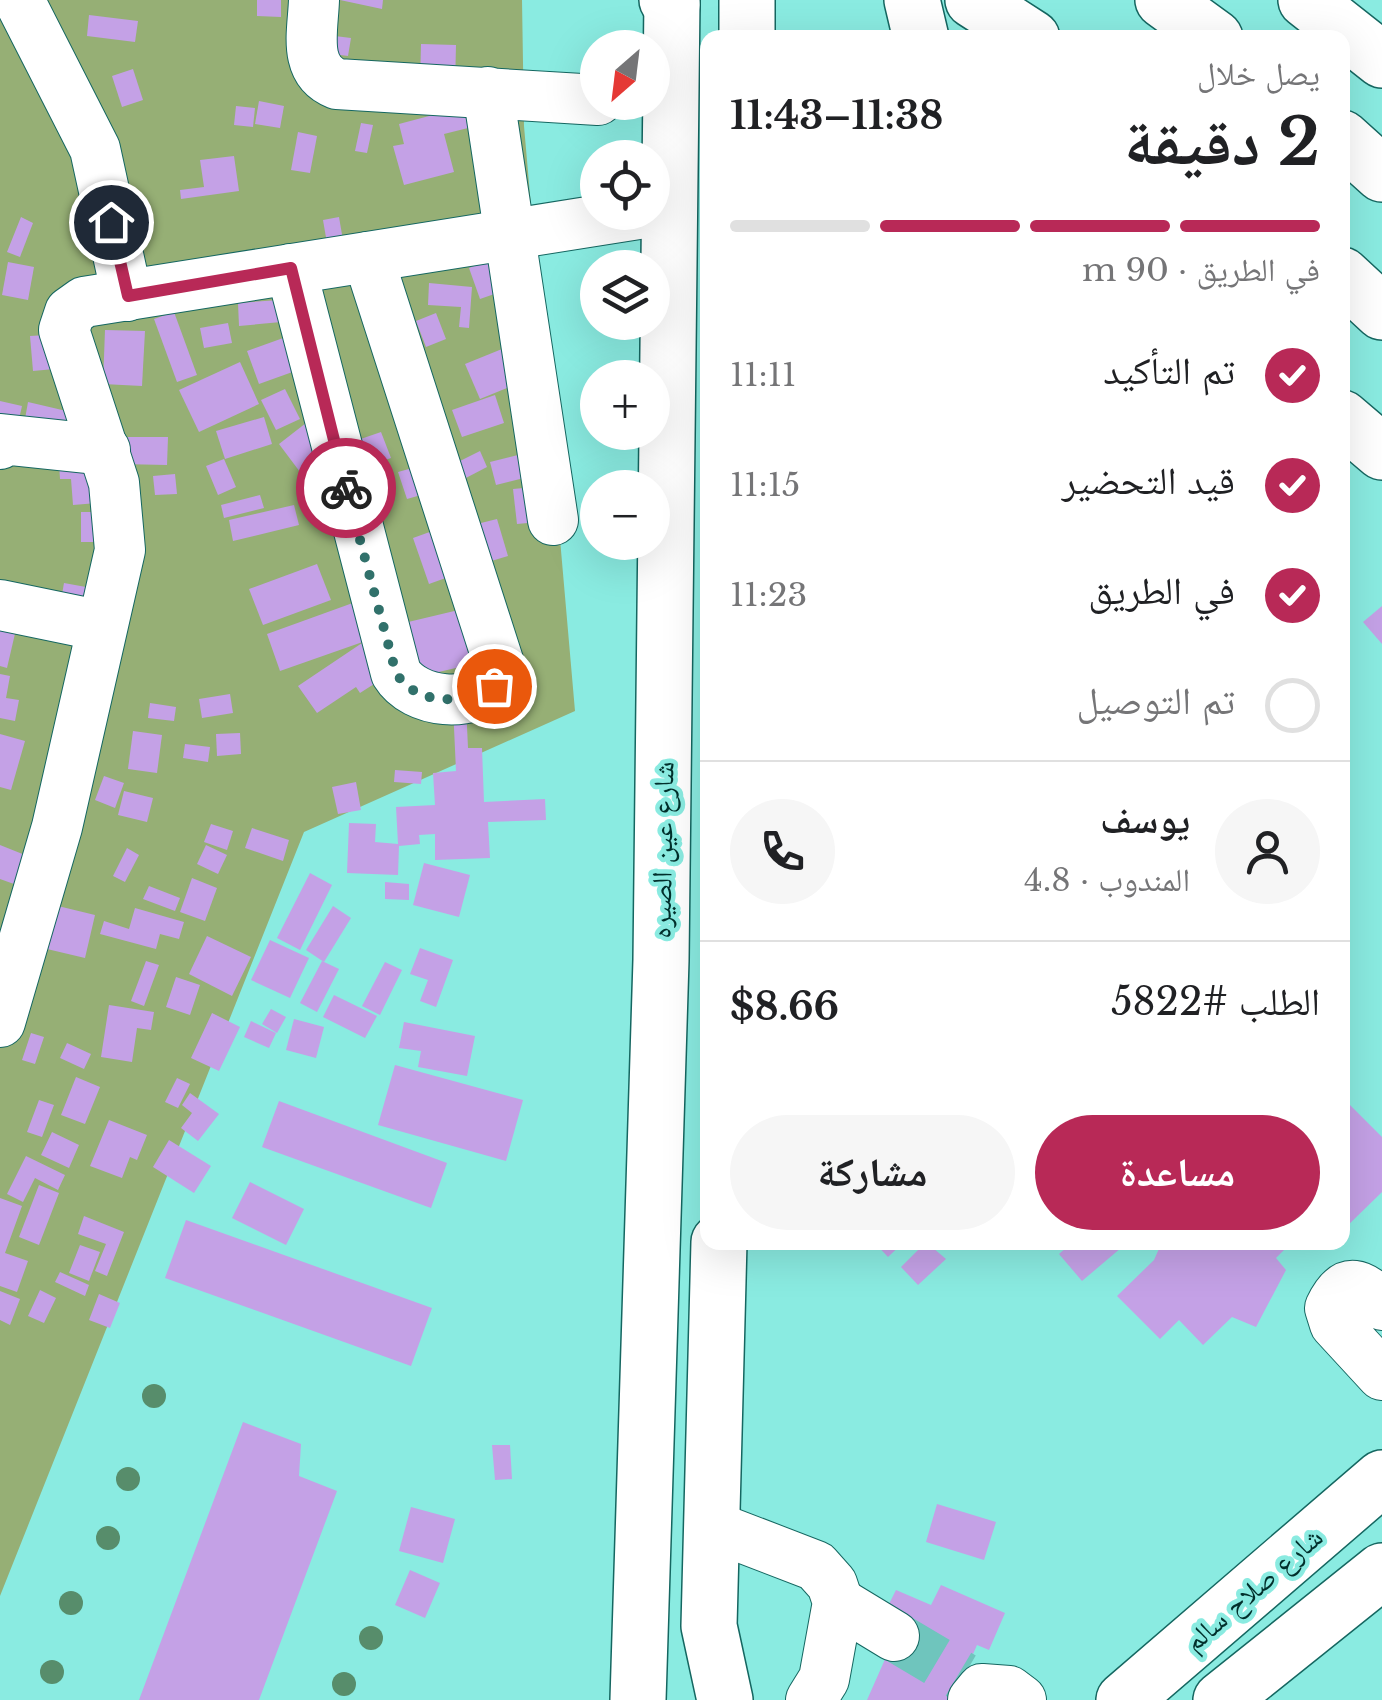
<!DOCTYPE html>
<html lang="ar">
<head>
<meta charset="utf-8">
<style>
  body { margin:0; font-family:"Libre Baskerville","Noto Naskh Arabic",serif; background:#f6f6f6; color:#202124; direction:rtl; height:100vh; display:flex; flex-direction:column; font-size:38px; white-space:nowrap }
  * { box-sizing:border-box; margin:0 }
  p { font-size:32px; color:#757577 }
  .icon { flex:none; width:55px; height:55px; fill:none; stroke:currentColor; stroke-width:2; stroke-linecap:round; stroke-linejoin:round }
  .map { position:relative; flex:1; overflow:hidden; direction:ltr }
  .details { position:absolute; left:700px; top:30px; width:650px; height:1220px; display:flex; flex-direction:column; background:#fff; border-radius:20px; box-shadow:0 10px 40px #0002; direction:rtl }
  .details>* { flex:none }
  .needle { width:65px; rotate:208deg }
  .tools { position:absolute; left:580px; top:30px; display:grid; gap:20px }
  .tools a { display:grid; place-items:center; width:90px; height:90px; border-radius:50%; background:#fff; box-shadow:0 10px 40px #0002; font-size:50px }
  .pin { position:absolute; display:grid; place-items:center; width:85px; height:85px; color:#fff; margin:-42px; border:5px solid #fff; border-radius:50%; box-shadow:0 2px 10px #0007 }
  .courier { position:absolute; display:grid; place-items:center; width:100px; height:100px; margin:-50px; border:8px solid #b82957; border-radius:50%; background:#fff; color:#222; box-shadow:0 2px 12px #0007 }
  .summary em { font-style:normal; font-weight:800 }
  .summary div { display:flex; flex-direction:column-reverse }
  .summary { display:flex; align-items:center; justify-content:space-between; height:170px; padding:0 30px }
  h1 { font-size:65px; font-weight:800; line-height:75px }
  .bar { display:grid; grid-template-columns:repeat(4,1fr); gap:15px 10px; align-content:center; height:120px; padding:0 30px }
  .bar i { height:12px; border-radius:8px; background:#e0e0e0 }
  .bar .current { background:#b82957 }
  .bar p { grid-column:span 4 }
  .line { display:flex; align-items:center; gap:25px; padding:0 30px; border-top:2px solid #e0e0e0 }
  .line div { flex:1 }
  .round { display:grid; place-items:center; flex:none; width:105px; height:105px; border-radius:52px; background:#f6f6f6 }
  ol { padding:0 30px; list-style:none }
  li { display:flex; align-items:center; gap:30px; height:110px }
  li p { margin-inline-start:auto }
  li .icon { padding:10px; border-radius:50%; background:#b82957; color:#fff; stroke-width:4 }
  li:last-child { color:#757577 }
  li i { width:55px; height:55px; border:5px solid #e0e0e0; border-radius:50% }
  .cta { display:flex; gap:20px; margin-top:auto; padding:20px 30px }
  .cta a { flex:1; height:115px; border-radius:60px; background:#b82957; color:#fff; font-size:40px; font-weight:800; line-height:115px; text-align:center }
  .cta a+a { background:#f6f6f6; color:#202124 }
  .map>svg:first-child { display:block }
  .green { fill:#96af75 }
  .building { fill:#c4a1e6 }
  .lines { fill:none; stroke-linecap:round; stroke-linejoin:round }
  .minor-tunnel { stroke:#6fc5bd; stroke-width:50; stroke-dasharray:50 25; stroke-linecap:butt }
  .minor-casing { stroke:#156761; stroke-width:52 }
  .major-casing { stroke:#156761; stroke-width:58 }
  .highway-casing { stroke:#156761; stroke-width:58 }
  .minor { stroke:#fff; stroke-width:50 }
  .major { stroke:#fff; stroke-width:55 }
  .highway { stroke:#fff; stroke-width:55 }
  .tree { fill:#578d6b }
  .done { stroke:#31716b; stroke-width:10; stroke-dasharray:0 18 }
  .route { stroke:#b82957; stroke-width:12 }
  .labels { text-anchor:middle; stroke-width:9; stroke-linejoin:round; paint-order:stroke }
  .street-label { font-size:28px; fill:#012f2b; stroke:#8aebe1 }
</style>
</head>
<body>
<div class="map">
<svg width="1382" height="1700" viewBox="0 0 1382 1700">
  <rect width="100%" height="100%" fill="#8aebe1"/>
  <path class="green" d="M0 0H522L524 126 575 711 304 832 0 1596Z"/>
  <g class="building">
    <path d="M257 0H281V17L257 16Z"/>
    <path d="M340 0H383L382 9Z"/>
    <path d="M89 15 138 21 135 42 87 36Z"/>
    <path d="M327 35 351 38 348 56 325 53Z"/>
    <path d="M421 44 456 45 455 86 420 85Z"/>
    <path d="M133 69 143 100 122 107 112 76Z"/>
    <path d="M259 101 284 106 280 128 255 124Z"/>
    <path d="M236 106 255 108 253 127 234 125Z"/>
    <path d="M463 107 468 128 444 134 454 172 404 185 393 146 404 144 399 124Z"/>
    <path d="M361 123 373 125 367 153 355 151Z"/>
    <path d="M298 132 317 136 310 173 291 170Z"/>
    <path d="M234 156 239 191 181 199 180 190 204 187 200 160Z"/>
    <path d="M21 217 33 223 20 257 7 252Z"/>
    <path d="M339 217 345 252 329 255 323 220Z"/>
    <path d="M492 259 503 291 480 299 469 268Z"/>
    <path d="M8 262 34 267 28 300 2 295Z"/>
    <path d="M429 283 472 287 469 328 459 327 461 307 428 305Z"/>
    <path d="M279 300 281 322 239 326 238 303Z"/>
    <path d="M174 312 197 375 177 382 154 319Z"/>
    <path d="M436 313 446 339 426 347 416 321Z"/>
    <path d="M228 323 232 343 204 348 200 328Z"/>
    <path d="M105 330 145 331 142 386 103 384Z"/>
    <path d="M63 334 65 368 33 371 30 336Z"/>
    <path d="M286 337 298 370 259 384 247 351Z"/>
    <path d="M512 345 527 380 480 399 465 364Z"/>
    <path d="M240 362 259 404 199 432 179 390Z"/>
    <path d="M285 389 300 419 276 430 261 400Z"/>
    <path d="M495 395 504 423 462 437 452 410Z"/>
    <path d="M0 401 22 406 19 419 0 414Z"/>
    <path d="M28 402 75 413 71 429 25 419Z"/>
    <path d="M264 417 272 444 225 459 216 431Z"/>
    <path d="M306 423 330 455 303 476 279 444Z"/>
    <path d="M381 432 391 458 362 468 352 442Z"/>
    <path d="M120 437H168L167 465 120 464Z"/>
    <path d="M480 451 487 467 462 480 454 464Z"/>
    <path d="M526 453 532 476 496 485 490 462Z"/>
    <path d="M224 459 236 487 218 495 206 466Z"/>
    <path d="M95 463 97 503 73 505 71 479H60L59 464Z"/>
    <path d="M427 464 435 491 407 499 398 472Z"/>
    <path d="M175 474 177 494 155 495 153 476Z"/>
    <path d="M534 487 538 522 517 524 513 489Z"/>
    <path d="M260 495 264 508 224 518 221 505Z"/>
    <path d="M294 505 299 525 233 541 229 520Z"/>
    <rect x="81" y="512" width="22" height="30"/>
    <path d="M497 519 508 556 488 562 477 524Z"/>
    <path d="M438 529 454 575 429 584 413 538Z"/>
    <path d="M317 564 331 600 263 625 249 589Z"/>
    <path d="M64 583 97 589 91 617 59 611Z"/>
    <path d="M361 600 374 638 280 671 267 634Z"/>
    <path d="M1382 606V644L1363 622Z"/>
    <path d="M467 608 486 661 417 677 404 623Z"/>
    <path d="M0 621 17 625 7 668 0 666Z"/>
    <path d="M362 643 385 677 360 693 356 687 317 713 298 686Z"/>
    <path d="M0 674 10 676 6 698 19 700 15 721 0 718Z"/>
    <path d="M230 694 233 713 202 718 199 699Z"/>
    <path d="M150 703 176 707 174 721 148 718Z"/>
    <path d="M466 705 468 748H482L484 802 545 799 546 820 488 822 490 858 435 860V834L419 835 420 844 399 846 398 875 347 873 349 823 376 824 375 842 398 844 396 807 435 805 433 773 456 771 453 706Z"/>
    <path d="M133 731 162 735 157 773 128 769Z"/>
    <path d="M240 733 241 754 217 756 216 734Z"/>
    <path d="M0 734 25 741 11 790 0 787Z"/>
    <path d="M185 744 210 747 208 762 183 758Z"/>
    <path d="M395 770 422 772 421 784 394 782Z"/>
    <path d="M104 776 124 783 115 808 95 800Z"/>
    <path d="M356 782 361 810 338 814 332 787Z"/>
    <path d="M124 791 153 798 147 822 118 815Z"/>
    <path d="M211 824 233 831 227 850 204 842Z"/>
    <path d="M252 828 289 840 283 861 245 848Z"/>
    <path d="M0 845 25 855 14 884 0 879Z"/>
    <path d="M206 845 227 855 218 874 197 864Z"/>
    <path d="M127 848 139 855 125 882 113 876Z"/>
    <path d="M424 863 470 875 459 917 413 905Z"/>
    <path d="M310 873 332 885 300 950 277 938Z"/>
    <path d="M192 878 217 888 205 921 180 912Z"/>
    <path d="M385 882 409 884V900L385 899Z"/>
    <path d="M149 886 180 898 175 911 143 899Z"/>
    <path d="M58 906 95 915 85 958 47 949Z"/>
    <path d="M333 906 351 918 324 962 306 950Z"/>
    <path d="M135 908 184 922 179 939 160 934 156 949 100 934 104 921 129 929Z"/>
    <path d="M207 936 251 957 232 996 189 974Z"/>
    <path d="M270 940 309 958 290 998 251 980Z"/>
    <path d="M420 948 453 960 436 1007 420 1001 428 980 410 974Z"/>
    <path d="M146 961 159 965 144 1006 131 1001Z"/>
    <path d="M322 961 339 969 317 1012 300 1003Z"/>
    <path d="M385 962 402 970 380 1015 362 1006Z"/>
    <path d="M176 977 200 985 190 1015 166 1007Z"/>
    <path d="M334 995 377 1016 365 1038 323 1017Z"/>
    <path d="M109 1005 154 1012 151 1030 137 1028 132 1062 101 1057Z"/>
    <path d="M271 1009 286 1017 277 1033 262 1024Z"/>
    <path d="M212 1013 240 1027 219 1071 191 1058Z"/>
    <path d="M294 1019 324 1027 316 1058 286 1050Z"/>
    <path d="M251 1021 276 1033 269 1048 244 1037Z"/>
    <path d="M404 1022 475 1036 467 1076 418 1067 421 1051 399 1048Z"/>
    <path d="M31 1033 44 1037 35 1064 22 1060Z"/>
    <path d="M67 1043 91 1054 84 1069 60 1058Z"/>
    <path d="M395 1065 523 1100 506 1161 378 1125Z"/>
    <path d="M76 1077 100 1087 85 1124 61 1115Z"/>
    <path d="M177 1078 190 1084 178 1108 165 1102Z"/>
    <path d="M190 1093 219 1114 198 1141 181 1128 192 1113 182 1105Z"/>
    <path d="M1342 1097 1382 1137V1192L1342 1231Z"/>
    <path d="M39 1100 54 1105 42 1137 27 1132Z"/>
    <path d="M279 1101 447 1163 431 1208 262 1147Z"/>
    <path d="M109 1120 147 1135 137 1160 130 1157 122 1178 90 1166Z"/>
    <path d="M52 1132 79 1145 69 1168 41 1155Z"/>
    <path d="M169 1140 211 1166 194 1193 153 1167Z"/>
    <path d="M26 1156 65 1175 58 1190 35 1178 23 1202 7 1194Z"/>
    <path d="M250 1182 304 1209 286 1245 232 1218Z"/>
    <path d="M39 1185 59 1193 39 1245 19 1237Z"/>
    <path d="M0 1198 22 1206 5 1253 28 1261 17 1292 0 1286Z"/>
    <path d="M84 1216 124 1232 107 1276 95 1271 106 1244 78 1234Z"/>
    <path d="M186 1220 432 1308 411 1366 165 1278Z"/>
    <path d="M874 1242H904L888 1257Z"/>
    <path d="M926 1242 946 1259 918 1285 901 1267Z"/>
    <path d="M1073 1242H1128L1082 1281 1059 1254Z"/>
    <path d="M1162 1242H1292L1276 1258 1286 1270 1256 1327 1232 1317 1203 1345 1179 1320 1160 1339 1117 1296 1154 1260Z"/>
    <path d="M80 1245 100 1252 89 1281 69 1273Z"/>
    <path d="M60 1272 89 1285 85 1296 55 1282Z"/>
    <path d="M40 1290 56 1298 44 1323 28 1316Z"/>
    <path d="M0 1291 20 1299 10 1325 0 1320Z"/>
    <path d="M99 1294 120 1303 110 1328 89 1320Z"/>
    <path d="M243 1422 301 1444 299 1476 337 1491 259 1700H139Z"/>
    <path d="M492 1445H510L512 1479 495 1480Z"/>
    <path d="M937 1504 996 1522 984 1560 926 1542Z"/>
    <path d="M411 1507 455 1519 443 1563 399 1551Z"/>
    <path d="M410 1570 440 1583 425 1618 395 1605Z"/>
    <path d="M941 1585 1005 1613 989 1650 977 1645 953 1700H867L905 1614 888 1606 896 1590 931 1605Z"/>
  </g>
  <g class="lines">
    <path class="minor-tunnel" d="M894 1636 963 1677"/>
    <defs>
      <g id="minor">
        <path d="M19 0 95 149 127 296"/>
        <path d="M314 0C313 31 302 70 337 84L598 100"/>
        <path d="M488 92 553 520"/>
        <path d="M291 269 396 673C415 704 473 709 498 681L499 664 368 257"/>
        <path d="M0 444 1 439 105 450"/>
        <path d="M0 605 102 626"/>
        <path d="M0 1022 57 827 120 550 114 483 64 330 70 312 84 302 651 212"/>
        <path d="M1382 1305C1362 1284 1346 1274 1330 1308L1335 1324 1382 1375"/>
        <path d="M712 1526 816 1566 832 1584 838 1602 824 1679 811 1700"/>
        <path d="M838 1602 894 1636"/>
        <path d="M973 1700 982 1689 1009 1691 1021 1700"/>
      </g>
      <g id="major">
        <path d="M747 38V0"/>
        <path d="M1342 418 1382 452"/>
        <path d="M719 1242 709 1626 725 1700"/>
        <path d="M638 1700 661 960 672 0"/>
        <path d="M1124 1700 1382 1478"/>
        <path d="M1221 1700 1382 1571"/>
      </g>
      <g id="highway">
        <path d="M667 0 672 5"/>
        <path d="M912 0 921 38"/>
        <path d="M973 0 1032 38"/>
        <path d="M1163 0 1215 38"/>
        <path d="M1306 0 1382 60"/>
        <path d="M1342 138 1382 174"/>
        <path d="M1342 275 1382 312"/>
      </g>
    </defs>
    <use href="#minor" class="minor-casing"/>
    <use href="#major" class="major-casing"/>
    <use href="#highway" class="highway-casing"/>
    <use href="#minor" class="minor"/>
    <use href="#major" class="major"/>
    <use href="#highway" class="highway"/>
  </g>
  <g class="tree">
    <circle cx="154" cy="1396" r="12"/>
    <circle cx="128" cy="1479" r="12"/>
    <circle cx="108" cy="1538" r="12"/>
    <circle cx="71" cy="1603" r="12"/>
    <circle cx="371" cy="1638" r="12"/>
    <circle cx="52" cy="1672" r="12"/>
    <circle cx="344" cy="1684" r="12"/>
  </g>
  <g class="lines">
    <path class="done" d="M346 488 396 673C417 706 462 705 494 686"/>
    <path class="route" d="M111 222 128 296 291 268 346 488"/>
  </g>
  <g class="labels">
    <g class="street-label">
      <text transform="translate(662 850) rotate(-89)" y="10">شارع عين الصيره</text>
      <text transform="translate(1253 1589) rotate(-41)" y="10">شارع صلاح سالم</text>
    </g>
  </g>
</svg>
<div class="tools">
<a><svg class="needle" viewBox="-14 -14 28 28"><path d="M0-13l5 13h-10z" fill="#e53935"/><path d="M0 13l5-13h-10z" fill="#757577"/></svg></a>
<a><svg class="icon" aria-label="locate" viewBox="0 0 24 24"><circle cx="12" cy="12" r="6"/><path d="M12 2v4M12 18v4M2 12h4M18 12h4"/></svg></a>
<a><svg class="icon" aria-label="layers" viewBox="0 0 24 24"><path d="M12 4l9 5-9 5-9-5zM3 14l9 5 9-5"/></svg></a>
<a>+</a>
<a>−</a>
</div>
<div class="pin" style="left:494px;top:686px;background:#ea580c"><svg class="icon" aria-label="bag" viewBox="0 0 24 24"><path d="M5 8h14l-1 12H6zM9 8a3 3 0 0 1 6 0"/></svg></div>
<div class="pin" style="left:111px;top:222px;background:#1f2937"><svg class="icon" aria-label="home" viewBox="0 0 24 24"><path d="M3 11l9-7 9 7M6 9v11h12V9"/></svg></div>
<div class="courier" style="left:346px;top:488px"><svg class="icon" aria-label="bike" viewBox="0 0 24 24"><circle cx="6" cy="16" r="4"/><circle cx="18" cy="16" r="4"/><path d="M6 16l4-8h5l3 8M10 8l3 8H6M13 5h3"/></svg></div>
<section class="details">
<div class="summary"><div><h1>2 دقيقة</h1><p>يصل خلال</p></div><em>11:38–11:43</em></div>
<div class="bar"><i class="current"></i><i class="current"></i><i class="current"></i><i></i><p>في الطريق · 90 m</p></div>
<ol>
<li><svg class="icon" aria-label="check" viewBox="0 0 24 24"><path d="M5 12l5 5 9-10"/></svg>تم التأكيد<p>11:11</p></li>
<li><svg class="icon" aria-label="check" viewBox="0 0 24 24"><path d="M5 12l5 5 9-10"/></svg>قيد التحضير<p>11:15</p></li>
<li><svg class="icon" aria-label="check" viewBox="0 0 24 24"><path d="M5 12l5 5 9-10"/></svg>في الطريق<p>11:23</p></li>
<li><i></i>تم التوصيل</li>
</ol>
<div class="line" style="height:180px"><a class="round"><svg class="icon" aria-label="person" viewBox="0 0 24 24"><circle cx="12" cy="8" r="4"/><path d="M4 21q1-7 8-7t8 7"/></svg></a><div><b>يوسف</b><p>المندوب · 4.8</p></div><a class="round"><svg class="icon" aria-label="phone" viewBox="0 0 24 24"><path d="M5 4h4l2 5-3 2q2 4 5 5l2-3 5 2v4C11 20 4 13 5 4z"/></svg></a></div>
<div class="line" style="height:130px"><div>الطلب #5822</div><b>$8.66</b></div>
<div class="cta"><a>مساعدة</a><a>مشاركة</a></div>
</section>
</div>
</body>
</html>
